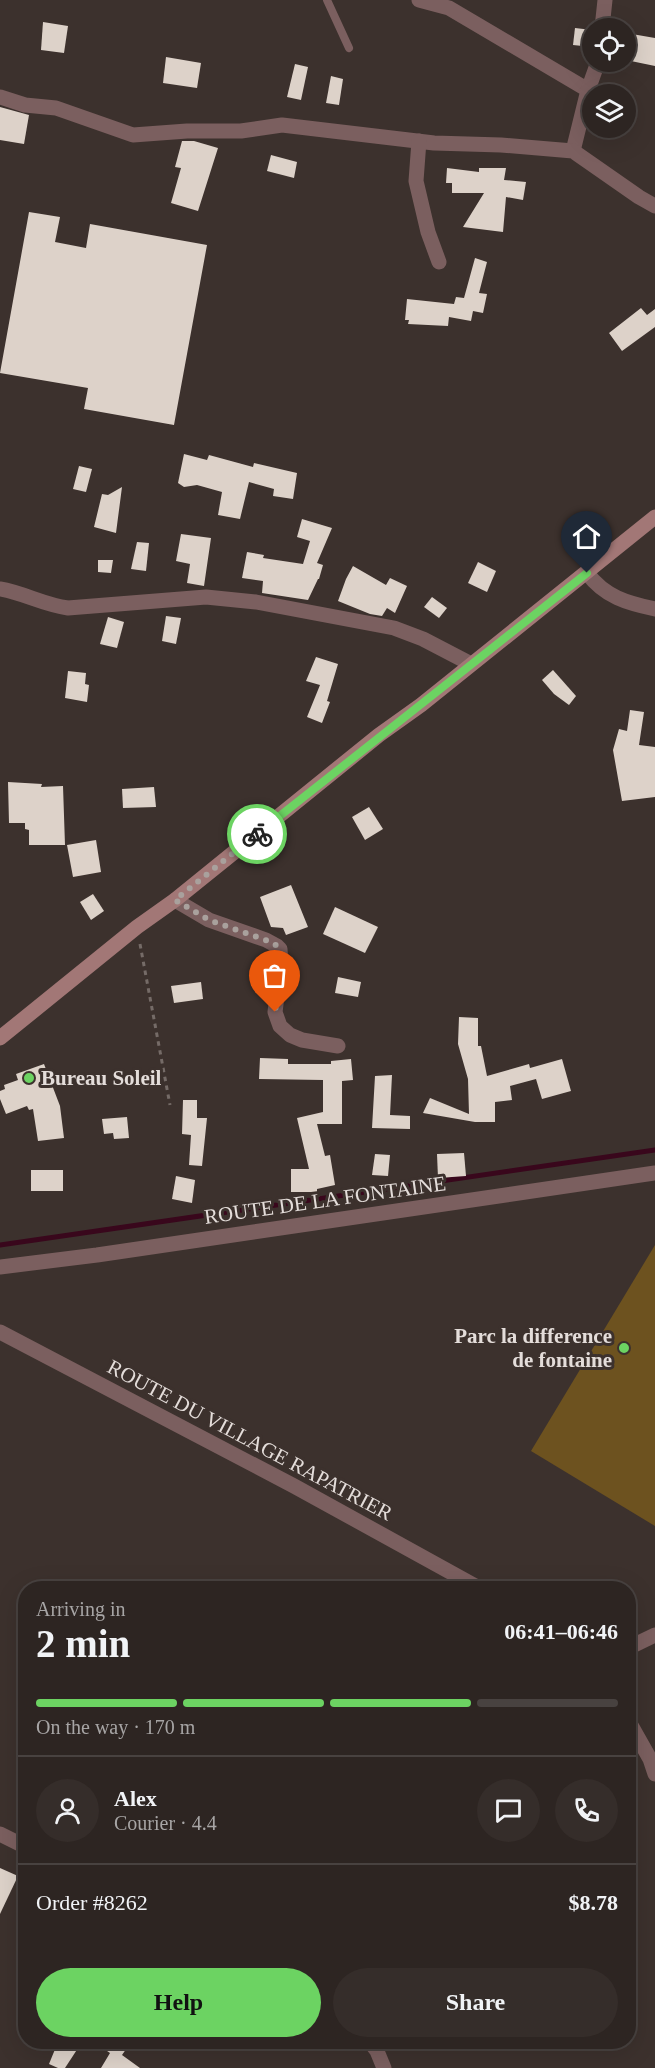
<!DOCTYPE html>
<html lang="en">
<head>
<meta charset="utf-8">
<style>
  body { margin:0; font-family:Georgia,serif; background:#352d2a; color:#f1f3f6; height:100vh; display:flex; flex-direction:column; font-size:22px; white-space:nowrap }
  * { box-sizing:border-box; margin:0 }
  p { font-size:20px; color:#a7a5a5 }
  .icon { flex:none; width:33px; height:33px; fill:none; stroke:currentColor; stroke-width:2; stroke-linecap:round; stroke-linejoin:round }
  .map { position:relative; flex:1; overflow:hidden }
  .panel { position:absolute; left:18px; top:1581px; width:618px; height:468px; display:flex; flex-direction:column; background:#2d2522; border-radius:24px; box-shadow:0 6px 24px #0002,0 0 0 2px #484240 }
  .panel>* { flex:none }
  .buttons { position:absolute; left:582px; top:18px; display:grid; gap:12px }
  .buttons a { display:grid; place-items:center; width:54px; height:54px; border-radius:50%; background:#2d2522; box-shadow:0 6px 24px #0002,0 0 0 2px #484240; font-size:30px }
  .pin { position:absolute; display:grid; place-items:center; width:51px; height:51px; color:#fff; margin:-62px -26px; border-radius:50% 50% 50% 0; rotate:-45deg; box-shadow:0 0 6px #0007 }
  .pin .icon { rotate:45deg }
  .courier { position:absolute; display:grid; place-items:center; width:60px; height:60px; margin:-30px; border:4px solid #6cd362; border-radius:50%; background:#fff; color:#222; box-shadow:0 2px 8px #0007 }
  .head em { font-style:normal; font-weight:700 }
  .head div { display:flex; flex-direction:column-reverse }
  .head { display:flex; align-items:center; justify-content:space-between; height:102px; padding:0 18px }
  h1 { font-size:39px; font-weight:700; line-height:45px }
  .bar { display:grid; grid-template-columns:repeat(4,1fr); gap:9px 6px; align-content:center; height:72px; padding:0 18px }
  .bar i { height:8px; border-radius:4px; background:#484240 }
  .bar .active { background:#6cd362 }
  .bar p { grid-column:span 4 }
  .line { display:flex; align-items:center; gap:15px; padding:0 18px; border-top:2px solid #484240 }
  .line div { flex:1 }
  .round { display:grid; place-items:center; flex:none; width:63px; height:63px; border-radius:32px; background:#352d2a }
  .primary-button { display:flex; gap:12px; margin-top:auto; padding:12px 18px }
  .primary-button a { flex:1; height:69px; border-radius:36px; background:#6cd362; color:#111; font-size:24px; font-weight:700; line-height:69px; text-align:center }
  .primary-button a+a { background:#352d2a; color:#f1f3f6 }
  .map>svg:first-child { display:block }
  .green { fill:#6d521f }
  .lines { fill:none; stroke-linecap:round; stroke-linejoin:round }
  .stream { stroke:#39071c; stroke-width:5 }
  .building { fill:#ddd2c9 }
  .path { stroke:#756b67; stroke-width:3; stroke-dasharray:4.5 4.5; stroke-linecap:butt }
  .lane { stroke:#7b5f5f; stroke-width:8 }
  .street { stroke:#7b5f5f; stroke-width:15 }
  .secondary { stroke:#a27776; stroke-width:15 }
  .done { stroke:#a9a19d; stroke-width:6; stroke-dasharray:0 10.8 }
  .route { stroke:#6cd362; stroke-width:8 }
  .poi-dot { fill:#6cd362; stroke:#3c312d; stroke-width:2 }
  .labels { text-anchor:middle; stroke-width:6; stroke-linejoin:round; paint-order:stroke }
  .poi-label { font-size:21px; font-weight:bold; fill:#e4ddda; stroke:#3c312d; text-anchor:start }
  .street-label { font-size:21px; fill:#e4ddda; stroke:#3c312d }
</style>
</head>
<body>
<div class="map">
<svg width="655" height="2068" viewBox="0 0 655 2068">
  <rect width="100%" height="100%" fill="#3c312d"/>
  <path class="green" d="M655 1245V1526L531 1451Z"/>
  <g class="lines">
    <path class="stream" d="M0 1245 655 1150"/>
  </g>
  <g class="building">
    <path d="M43 22 68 26 64 53 41 50Z"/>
    <path d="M575 28 592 30V47L573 45Z"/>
    <path d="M626 33 655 38V66L626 60Z"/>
    <path d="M166 57 201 63 197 88 163 83Z"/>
    <path d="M295 64 308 67 301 100 287 97Z"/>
    <path d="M331 76 343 79 339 105 326 103Z"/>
    <path d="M0 107 29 115 24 144 0 140Z"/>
    <path d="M182 141H194L218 148 198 211 171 203 181 168 175 167Z"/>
    <path d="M271 155 297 162 294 178 267 171Z"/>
    <path d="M447 168 479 172V168H506L504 180 526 182 523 200 506 197 503 232 463 227 484 193H452V183H446Z"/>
    <path d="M29 212 60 217 55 242 86 248 90 224 207 245 174 425 84 409 88 388 0 373Z"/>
    <path d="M475 258 487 262 479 293 487 294 483 313 473 311 471 321 449 317 448 326 408 324 409 320H405L407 299 454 304 456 297 464 298Z"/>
    <path d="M641 308 647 315 655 309V327L622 351 609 333Z"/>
    <path d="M184 454 207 460 209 455 253 467 254 463 297 473 293 499 273 496 274 489 249 482 240 519 218 515 222 492 197 485 184 487 178 483Z"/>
    <path d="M79 466 92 469 86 492 73 489Z"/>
    <path d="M122 487 116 533 94 527 102 494 108 495Z"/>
    <path d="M302 519 332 528 317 563 323 565 319 579H318L308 600 262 593 263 581 242 578 247 552 264 555 263 558 303 564 310 541 297 537Z"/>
    <path d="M181 534 211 538 204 586 187 583 190 564 176 561Z"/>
    <path d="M137 542 149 543 146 571 131 569Z"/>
    <path d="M98 560H113L111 573 98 572Z"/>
    <path d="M478 562 496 571 487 592 468 583Z"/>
    <path d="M353 566 386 585 390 578 407 586 395 613 387 608 382 616 370 614 338 601 346 579Z"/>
    <path d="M432 597 447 608 439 618 424 607Z"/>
    <path d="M166 616 181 618 176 644 162 641Z"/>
    <path d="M108 617 124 622 117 648 100 644Z"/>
    <path d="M316 657 338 664 327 701 330 702 322 723 307 717 320 685 306 681Z"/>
    <path d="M553 670 576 696 569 705 554 694 542 680Z"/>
    <path d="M68 671 86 673 85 684 89 685 87 702 65 698Z"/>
    <path d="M630 710 644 712 639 745 655 747V797L622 801 613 750 619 729 627 731Z"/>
    <path d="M8 782 42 784 41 787 63 786 65 845H29V830L25 829V823H9Z"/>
    <path d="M154 787 156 807 123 808 122 789Z"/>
    <path d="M369 807 383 829 365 840 352 817Z"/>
    <path d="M96 840 101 872 73 877 67 845Z"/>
    <path d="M291 885 308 927 286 935 283 928 271 927 260 897Z"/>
    <path d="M93 894 104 911 91 920 80 902Z"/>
    <path d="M335 907 378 927 365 953 323 934Z"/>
    <path d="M338 977 361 982 358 997 335 993Z"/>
    <path d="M201 982 203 999 174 1003 171 986Z"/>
    <path d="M459 1017 478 1018V1046H481L487 1076 529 1064 530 1068 562 1059 571 1091 542 1099 536 1079 510 1086 512 1100 495 1102V1122H475L423 1113 430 1098 469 1114 468 1079 458 1044Z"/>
    <path d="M260 1058 288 1059V1064H331V1061L351 1059 353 1080 342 1081V1124H317L325 1156 330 1155 335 1185 317 1189V1192H291V1169H309L297 1118 323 1112V1080L259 1079Z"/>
    <path d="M44 1064 60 1106 64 1138 38 1141 33 1109 29 1110 27 1106 6 1114 0 1099V1091L5 1089 4 1085 18 1080 16 1074Z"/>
    <path d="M392 1075 390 1115 410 1116V1129L372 1128 375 1076Z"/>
    <path d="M183 1100H197V1118H207L202 1166 189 1165 191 1135 182 1134Z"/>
    <path d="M127 1117 129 1138 114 1139 113 1133 104 1134 102 1119Z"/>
    <path d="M464 1153 466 1176 438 1178 437 1154Z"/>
    <path d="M375 1154 390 1155 388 1176 372 1175Z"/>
    <rect x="31" y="1170" width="32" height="21"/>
    <path d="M176 1176 195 1180 192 1203 172 1199Z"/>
    <path d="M0 1868 18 1876 0 1914Z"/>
    <path d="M58 2042H82L65 2068H58L49 2064Z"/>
    <path d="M94 2042H131L122 2055 140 2068H101L110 2053Z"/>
  </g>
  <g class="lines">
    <path class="path" d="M140 944 170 1105"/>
    <path class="lane" d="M327 0 349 48"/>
    <g class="street">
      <path d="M419 0 449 8 588 90 573 151"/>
      <path d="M602 28 605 0"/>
      <path d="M588 90 598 62"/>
      <path d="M0 97 25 105 56 108 133 135 187 131H241L282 125 434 143 501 145 573 151 639 197 655 206"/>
      <path d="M419 141 416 181 428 232 439 262"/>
      <path d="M587 573C605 597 627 603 655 609"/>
      <path d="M0 589C24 593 44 605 68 608L206 597 256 602 394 628 423 639 471 664"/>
      <path d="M175 900 209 920 266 940 277 946 280 949 281 965 275 1012 280 1026 290 1035 302 1040 338 1046"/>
      <path d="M0 1267 97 1255 655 1173"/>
      <path d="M0 1332 294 1486 479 1588"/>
      <path d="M628 1648 655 1635"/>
      <path d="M628 1720 650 1759 655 1774"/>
      <path d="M0 1834 26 1847"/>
      <path d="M370 2042 377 2051 384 2068"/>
    </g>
    <path class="secondary" d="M0 1038 137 927 175 900 379 735 421 705 655 517"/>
  </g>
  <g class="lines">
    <path class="done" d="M257 834 175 900 209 920 271 942C273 943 277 946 279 948 285 960 277 998 275 1012"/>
    <path class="route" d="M257 834 587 573"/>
  </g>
  <g class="poi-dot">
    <circle cx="29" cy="1078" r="6"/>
    <circle cx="624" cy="1348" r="6"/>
  </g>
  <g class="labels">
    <g class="poi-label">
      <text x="41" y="1085">Bureau Soleil</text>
      <text x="612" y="1343" text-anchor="end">Parc la difference<tspan x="612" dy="24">de fontaine</tspan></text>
    </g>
    <g class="street-label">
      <text transform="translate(325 1200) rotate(-8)" y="7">ROUTE DE LA FONTAINE</text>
      <text transform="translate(250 1440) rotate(28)" y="7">ROUTE DU VILLAGE RAPATRIER</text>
    </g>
  </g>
</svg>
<div class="buttons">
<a><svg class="icon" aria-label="locate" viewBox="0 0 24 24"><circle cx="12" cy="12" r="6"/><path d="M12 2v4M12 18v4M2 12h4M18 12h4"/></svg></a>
<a><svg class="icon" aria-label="layers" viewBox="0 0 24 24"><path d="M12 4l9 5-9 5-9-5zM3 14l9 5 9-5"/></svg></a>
</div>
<div class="pin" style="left:275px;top:1012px;background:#ea580c"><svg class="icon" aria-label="bag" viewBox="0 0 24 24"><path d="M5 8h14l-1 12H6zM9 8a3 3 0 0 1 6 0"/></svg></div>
<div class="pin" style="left:587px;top:573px;background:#1f2937"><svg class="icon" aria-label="home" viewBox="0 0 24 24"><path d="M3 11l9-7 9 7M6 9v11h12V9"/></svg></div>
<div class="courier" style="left:257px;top:834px"><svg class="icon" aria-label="bike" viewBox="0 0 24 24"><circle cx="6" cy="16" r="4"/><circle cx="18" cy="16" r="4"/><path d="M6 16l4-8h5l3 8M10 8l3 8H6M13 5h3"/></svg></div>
<section class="panel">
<div class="head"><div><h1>2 min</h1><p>Arriving in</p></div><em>06:41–06:46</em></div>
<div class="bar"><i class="active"></i><i class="active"></i><i class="active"></i><i></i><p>On the way · 170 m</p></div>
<div class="line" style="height:108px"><a class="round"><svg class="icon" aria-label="person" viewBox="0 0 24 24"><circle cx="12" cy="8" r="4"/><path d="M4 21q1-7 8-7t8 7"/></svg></a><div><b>Alex</b><p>Courier · 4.4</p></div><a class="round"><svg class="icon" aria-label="chat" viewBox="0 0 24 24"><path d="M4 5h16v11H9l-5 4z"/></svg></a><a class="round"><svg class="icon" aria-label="phone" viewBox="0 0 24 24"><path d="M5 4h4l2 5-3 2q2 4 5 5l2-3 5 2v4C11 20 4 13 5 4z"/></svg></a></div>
<div class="line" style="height:78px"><div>Order #8262</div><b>$8.78</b></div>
<div class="primary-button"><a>Help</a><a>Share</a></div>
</section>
</div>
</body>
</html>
